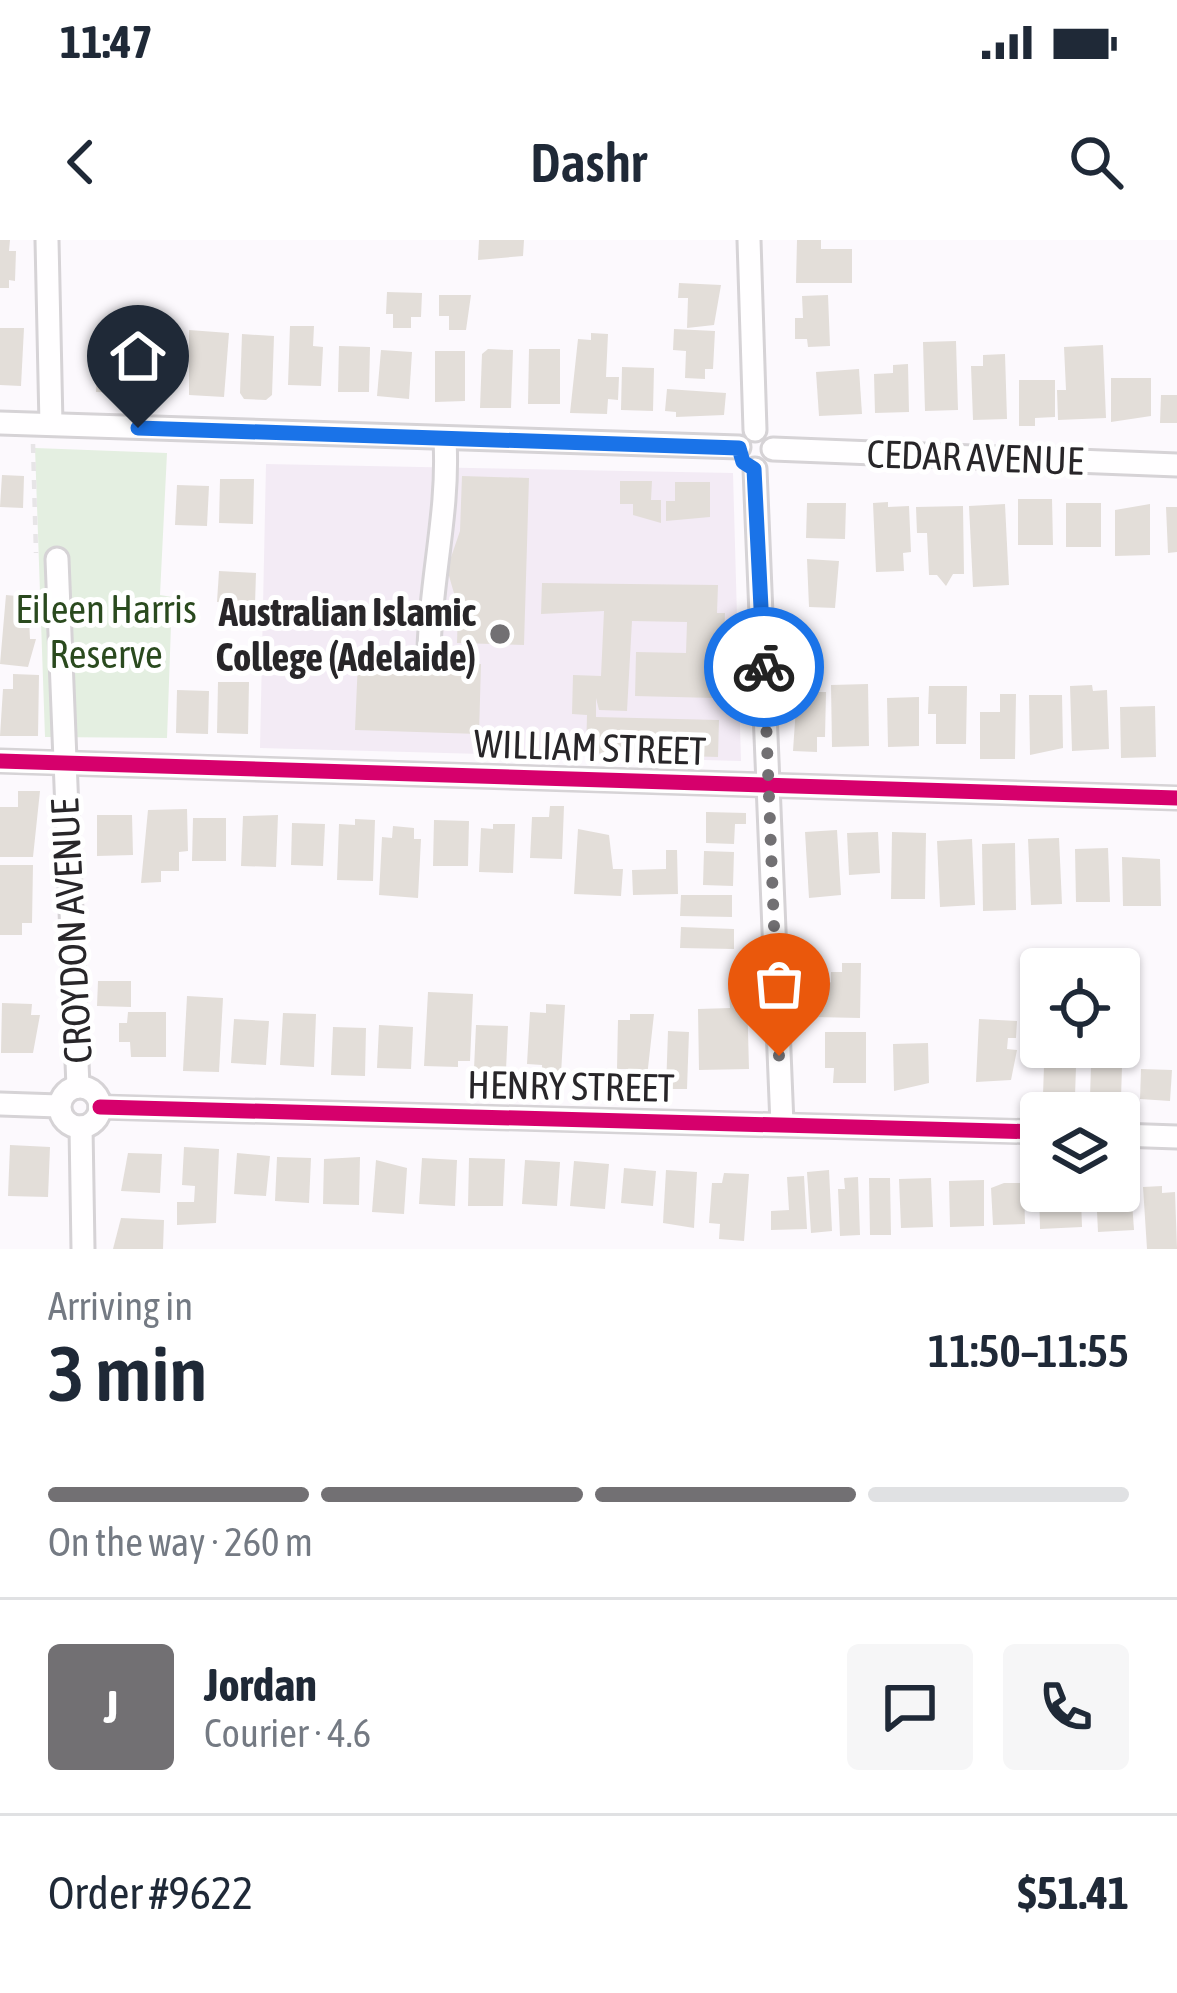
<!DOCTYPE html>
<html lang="en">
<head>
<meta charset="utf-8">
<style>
  body { margin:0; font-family:"Asap Condensed",sans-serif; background:#f6f6f7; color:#1f2937; height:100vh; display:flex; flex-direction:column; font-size:45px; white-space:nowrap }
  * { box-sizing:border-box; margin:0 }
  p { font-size:39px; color:#747a83 }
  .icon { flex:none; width:66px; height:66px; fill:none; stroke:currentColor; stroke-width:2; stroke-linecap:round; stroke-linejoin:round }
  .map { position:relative; height:1009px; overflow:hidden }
  .details { display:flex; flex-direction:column; background:#fff; flex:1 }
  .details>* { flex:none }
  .fabs { position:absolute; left:1020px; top:708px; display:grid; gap:24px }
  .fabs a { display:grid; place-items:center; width:120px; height:120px; border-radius:12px; background:#fff; box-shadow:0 3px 9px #0004; font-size:60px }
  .pin { position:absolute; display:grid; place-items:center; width:102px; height:102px; color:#fff; margin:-123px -51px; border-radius:50% 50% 50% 0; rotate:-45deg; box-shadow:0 0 12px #0007 }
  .pin .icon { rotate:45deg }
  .courier { position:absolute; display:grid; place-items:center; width:120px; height:120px; margin:-60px; border:9px solid #1a73e8; border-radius:50%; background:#fff; color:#222; box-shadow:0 3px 15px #0007 }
  .head em { font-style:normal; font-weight:600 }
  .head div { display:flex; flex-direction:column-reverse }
  .head { display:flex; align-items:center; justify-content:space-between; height:204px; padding:0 48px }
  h1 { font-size:78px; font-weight:600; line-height:90px }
  .bar { display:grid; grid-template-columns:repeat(4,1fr); gap:18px 12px; align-content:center; height:144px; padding:0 48px }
  .bar i { height:15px; border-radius:9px; background:#e0e1e3 }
  .bar .active { background:#727073 }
  .bar p { grid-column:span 4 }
  .line { display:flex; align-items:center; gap:30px; padding:0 48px; border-top:3px solid #e0e1e3 }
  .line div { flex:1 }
  .round { display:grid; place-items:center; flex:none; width:126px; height:126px; border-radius:12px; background:#f6f6f7 }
  .status { display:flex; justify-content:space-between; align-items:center; height:84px; padding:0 60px; background:#fff; direction:ltr }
  .status svg { height:33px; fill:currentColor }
  header { display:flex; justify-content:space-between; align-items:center; height:156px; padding:0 48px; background:#fff; font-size:54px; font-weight:600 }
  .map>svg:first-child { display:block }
  .built { fill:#f3ebf5 }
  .green { fill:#e4efe1 }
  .building { fill:#e3ded9 }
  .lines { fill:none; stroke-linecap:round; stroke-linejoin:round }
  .minor-casing { stroke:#d6d3d6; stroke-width:27 }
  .path { stroke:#e7e5e7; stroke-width:4.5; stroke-dasharray:9 9; stroke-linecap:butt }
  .minor { stroke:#fffeff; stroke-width:21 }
  .cycleway-casing { stroke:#fff; stroke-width:22 }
  .cycleway { stroke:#d6006c; stroke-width:15 }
  .done { stroke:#727073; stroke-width:12; stroke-dasharray:0 21.6 }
  .route { stroke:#1a73e8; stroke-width:15 }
  .poi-dot { fill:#727073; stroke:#fff; stroke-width:4.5 }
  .labels { text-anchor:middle; stroke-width:10; stroke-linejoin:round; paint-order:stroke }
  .street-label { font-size:39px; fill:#282629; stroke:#fff }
  .park-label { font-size:39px; fill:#2a4a1e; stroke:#fff }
  .poi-label { font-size:39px; font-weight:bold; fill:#282629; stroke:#fff; text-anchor:end }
</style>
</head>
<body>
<div class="status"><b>11:47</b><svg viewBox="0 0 49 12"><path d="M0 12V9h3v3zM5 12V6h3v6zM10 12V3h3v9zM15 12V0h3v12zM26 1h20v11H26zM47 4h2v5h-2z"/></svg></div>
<header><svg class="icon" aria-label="back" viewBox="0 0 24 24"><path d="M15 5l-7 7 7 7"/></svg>Dashr<svg class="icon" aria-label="search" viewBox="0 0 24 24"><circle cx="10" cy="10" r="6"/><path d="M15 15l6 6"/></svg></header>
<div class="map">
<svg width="1177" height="1009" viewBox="0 0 1177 1009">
  <rect width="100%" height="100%" fill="#fcf9fd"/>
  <path class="built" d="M266 224 733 233 741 521 260 508Z"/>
  <path class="green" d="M35 208 167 213 160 355 172 357 167 498 45 497Z"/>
  <g class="building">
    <path d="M0 0H10L9 11H16L15 41 9 40V48H0Z"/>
    <path d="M479 0H524L523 16 478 20Z"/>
    <path d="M797 0H821V9H852V43H796Z"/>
    <path d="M679 43 721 45 714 85 687 88 688 58H678Z"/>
    <path d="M387 52 422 53 421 77H411V88H393V74H386Z"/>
    <path d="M439 55H471L466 90H449V76H439Z"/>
    <path d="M828 55 830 106 808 107 807 99H795V78H803L802 56Z"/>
    <path d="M290 86H314L313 106 323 107 321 146 288 145Z"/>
    <path d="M0 88H24L21 146 0 145Z"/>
    <path d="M674 89 715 91 713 129H705V139L685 138 686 111 673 110Z"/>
    <path d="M189 90 229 93 224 157 189 155Z"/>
    <path d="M591 93 608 94 606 137H619L618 160 608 159 607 174 570 173 578 99 591 100Z"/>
    <path d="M242 94 274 96 272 155 266 160 244 159 240 153Z"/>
    <path d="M956 101 958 170 925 171 923 102Z"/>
    <path d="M98 102 131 104 129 153 96 152Z"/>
    <path d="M1103 105 1106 178 1058 180 1057 150H1066L1064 107Z"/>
    <path d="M339 106 370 107 369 152H338Z"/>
    <path d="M144 107 176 110 172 155 140 152Z"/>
    <path d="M488 109 513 110 511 168H480L482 114Z"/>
    <path d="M529 109H560V164H528Z"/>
    <path d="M381 110 412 112 409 159 377 156Z"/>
    <path d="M435 111H465V161L435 162Z"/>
    <path d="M1005 114 1007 179 973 180 971 126H983V115Z"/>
    <path d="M908 124 909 172 875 173 874 134 893 133V125Z"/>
    <path d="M622 127 654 128 653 171 621 170Z"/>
    <path d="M859 129 862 174 819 176 816 132Z"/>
    <path d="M1111 138H1151V176L1111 182Z"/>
    <path d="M1019 140H1055V177L1035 178V186H1019Z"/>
    <path d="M667 149 726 153 724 175 676 177V172L665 171Z"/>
    <path d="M1161 155H1177V183H1160Z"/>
    <path d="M2 235 24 236 23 268 0 267Z"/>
    <path d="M462 236 529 238 524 405 457 403 458 367 447 329 460 291Z"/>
    <path d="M220 239H254L253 284 219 283Z"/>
    <path d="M620 241H652L651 260H661V283L633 275V264H620Z"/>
    <path d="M675 242H710V277L666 281V261H675Z"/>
    <path d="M177 245 209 246 207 286 175 285Z"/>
    <path d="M1018 259H1052L1053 305H1018Z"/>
    <path d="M888 262V267L909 266 911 312 903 313 904 331 876 332 873 263Z"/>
    <path d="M807 263H846L845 299 806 298Z"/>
    <rect x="1066" y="263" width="35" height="44"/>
    <path d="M1005 264 1009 345 973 347 969 266Z"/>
    <path d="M1150 264V315L1115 316V270Z"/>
    <path d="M963 266 964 334H953L946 346 937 335H929L927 293H917L916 267Z"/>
    <path d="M1166 267H1177V312L1168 313Z"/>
    <path d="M807 319 839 321 835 368 809 367Z"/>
    <path d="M219 331 256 333 255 364 217 362Z"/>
    <path d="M542 343 718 345 717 373H725L723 429 716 428 715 458 635 456 636 412 686 413 687 382 632 381 627 471 599 470 596 458V477L719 480 718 517 586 513 587 475 572 474 573 435 601 436 604 371 541 374Z"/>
    <path d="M6 355 28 357 30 399H36L28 427 0 424Z"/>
    <path d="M358 420 481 424 479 494 355 490Z"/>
    <path d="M13 434 39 435 38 496H0L3 449H13Z"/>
    <path d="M218 442H249L248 494 217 493Z"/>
    <path d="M868 444 869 506 832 507 831 445Z"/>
    <path d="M1092 445 1093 451 1107 450 1109 509 1072 511 1070 446Z"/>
    <path d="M929 446H967L966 504H936V474H928Z"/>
    <path d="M177 450 209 451 208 494 176 493Z"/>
    <path d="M797 452H826L825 497H817V512L793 511Z"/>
    <path d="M1000 454H1016L1015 519H980V472H1000Z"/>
    <path d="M1029 455H1062L1063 508 1030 515Z"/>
    <path d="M919 457V506L888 507 887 458Z"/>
    <path d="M1155 466 1156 517 1121 518 1120 467Z"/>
    <path d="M18 551H40L33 617H0V567H18Z"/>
    <path d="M550 566H564L562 619 530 618 532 577H549Z"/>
    <path d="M187 569 188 611 179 612V631H161V642L141 643 148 570Z"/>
    <path d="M706 572 746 573V584H735L734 604 706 603Z"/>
    <path d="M97 575H132L133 615 97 616Z"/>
    <path d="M278 575 276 627 241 626 243 576Z"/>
    <path d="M193 578H226V621H192Z"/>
    <path d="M355 579 375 580 373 641 337 640 339 584 355 585Z"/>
    <path d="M434 580 469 581 468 626H433Z"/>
    <path d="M292 583 325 584 323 626 291 625Z"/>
    <path d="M493 584H515L513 633 479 632 481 588 493 589Z"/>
    <path d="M393 586 414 588V599H421L418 658 379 655 382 597 392 598Z"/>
    <path d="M578 589 609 595 613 629H623L621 656 574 654Z"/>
    <path d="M837 590 841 655 809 658 805 592Z"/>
    <path d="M878 592 880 633 849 635 847 593Z"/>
    <path d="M892 592 926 593 925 659H891Z"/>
    <path d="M1059 598 1062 664 1031 665 1028 599Z"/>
    <path d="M972 599 975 665 940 667 937 601Z"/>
    <path d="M1015 603 1016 670 983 671 982 604Z"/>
    <path d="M1108 608 1110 662H1076L1075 609Z"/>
    <path d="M666 610H677L678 654 633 655 632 630 666 629Z"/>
    <path d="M704 611 734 612 733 646 703 645Z"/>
    <path d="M1122 617 1160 619 1161 666H1123Z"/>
    <path d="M0 625H33L32 683H22V695H0Z"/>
    <path d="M681 655H732V677L680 676Z"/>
    <path d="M681 687 734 689V709L680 708Z"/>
    <path d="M842 723H861L860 778 815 777 816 751 831 742V732H842Z"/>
    <path d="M98 741H131V767L97 766Z"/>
    <path d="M428 752 473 754 470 821H458V827L424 826Z"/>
    <path d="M747 754 749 829 699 830 698 769 730 768 729 755Z"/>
    <path d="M187 756 223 758 219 832 183 831Z"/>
    <path d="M2 763 32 764 31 775H40L33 813H1Z"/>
    <path d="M546 764 565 765 561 834 542 833V825L527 824 530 772 546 773Z"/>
    <path d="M128 772H166V817H131L130 802H119V783H127Z"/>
    <path d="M283 773 316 774 314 827 280 825Z"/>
    <path d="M630 774H654L647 837H630V829H617L618 780H630Z"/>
    <path d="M234 779 269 781 266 825 231 823Z"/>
    <path d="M979 779 1017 781 1016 798H1008L1007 809 1017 810 1011 840 976 842Z"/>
    <path d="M379 785 413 787 411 829 377 828Z"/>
    <path d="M476 785 508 786 506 830 474 829Z"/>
    <path d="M333 787 366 788 365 836 331 835Z"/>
    <path d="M668 791 689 792 687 849H666Z"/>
    <path d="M825 792H866V843H833L834 828H825Z"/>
    <path d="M928 803 929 843 894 851 893 804Z"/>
    <path d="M1044 826 1076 827 1075 856 1043 855Z"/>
    <path d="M1091 826 1122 827 1121 858 1090 857Z"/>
    <path d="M1141 829 1172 830 1170 861 1140 859Z"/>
    <path d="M10 905 50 907 48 957 8 956Z"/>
    <path d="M184 907 219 909 216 983 177 985V962H194L195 946 182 945Z"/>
    <path d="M128 913 162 914 160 953 121 951Z"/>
    <path d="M237 913 270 916 266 956 234 954Z"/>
    <path d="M277 917 311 918 309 963 275 961Z"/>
    <path d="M360 917 359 965 323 964 324 919Z"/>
    <path d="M422 918 457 920 455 966 419 964Z"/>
    <path d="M469 918 505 919 503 966H468Z"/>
    <path d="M376 920 407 928 404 974 372 972Z"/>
    <path d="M525 920 560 922 557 966 522 964Z"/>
    <path d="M574 921 609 924 605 969 570 966Z"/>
    <path d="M624 928 656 931 653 966 621 963Z"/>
    <path d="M666 930 697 932 694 988 663 983Z"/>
    <path d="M829 930 832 991 811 993 807 932Z"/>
    <path d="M724 933 749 934 744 1001 719 999 720 984 709 983 712 943H722Z"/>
    <path d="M804 936 807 989 771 990V971L789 970 787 937Z"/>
    <path d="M858 937 860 995 840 996 838 949H845L844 938Z"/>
    <path d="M869 938H890L891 995H870Z"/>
    <path d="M931 938 933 987 901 988 899 939Z"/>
    <path d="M984 940V986L950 987 949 941Z"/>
    <path d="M1004 943H1024L1025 984 993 985 991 948Z"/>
    <path d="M1162 946V953L1175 952 1177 1009H1147L1143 947Z"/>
    <path d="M1119 947H1131L1134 990 1098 992 1096 951Z"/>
    <path d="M1039 951H1074V959H1081L1082 987 1040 989Z"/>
    <path d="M121 978 164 980 163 1009H113Z"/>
  </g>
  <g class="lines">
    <defs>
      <g id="minor">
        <path d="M47 0 51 184"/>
        <path d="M749 0 755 190"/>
        <path d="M0 183 739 207"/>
        <path d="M773 209 1177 225"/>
        <path d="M755 229 782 884"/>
        <path d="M57 319 78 847"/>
        <path d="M429 409C431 338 449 270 445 201"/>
        <path d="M0 521 1177 558"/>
        <circle cx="80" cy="867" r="20"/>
        <path d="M0 864 59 866"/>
        <path d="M100 867 1041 892"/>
        <path d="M81 887 83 1009"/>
        <path d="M1119 895 1177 897"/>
      </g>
    </defs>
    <use href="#minor" class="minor-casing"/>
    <path class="path" d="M33 204 36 313"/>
    <use href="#minor" class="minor"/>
    <defs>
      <g id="cycleway">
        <path d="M0 521 1177 558"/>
        <path d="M100 867 1041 892"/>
      </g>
    </defs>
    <use href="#cycleway" class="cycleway-casing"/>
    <use href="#cycleway" class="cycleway"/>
  </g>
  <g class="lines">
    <path class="done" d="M764 427 779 816"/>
    <path class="route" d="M138 188 739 208 743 222 754 229 764 427"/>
  </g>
  <circle class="poi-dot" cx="500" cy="394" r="12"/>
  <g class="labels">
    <g class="street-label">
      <text transform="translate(975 217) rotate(2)" y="14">CEDAR AVENUE</text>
      <text transform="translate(590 507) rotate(2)" y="14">WILLIAM STREET</text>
      <text transform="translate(71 691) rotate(-93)" y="14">CROYDON AVENUE</text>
      <text transform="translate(571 846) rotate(1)" y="14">HENRY STREET</text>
    </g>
    <g class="park-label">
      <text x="106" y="383">Eileen Harris<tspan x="106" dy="45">Reserve</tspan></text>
    </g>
    <g class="poi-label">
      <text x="476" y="386">Australian Islamic<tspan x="476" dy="45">College (Adelaide)</tspan></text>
    </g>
  </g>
</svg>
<div class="fabs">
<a><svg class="icon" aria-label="locate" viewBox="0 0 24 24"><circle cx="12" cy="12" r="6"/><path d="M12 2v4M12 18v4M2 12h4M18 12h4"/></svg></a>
<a><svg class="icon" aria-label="layers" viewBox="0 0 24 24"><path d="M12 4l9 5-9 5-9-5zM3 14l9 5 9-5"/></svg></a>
</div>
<div class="pin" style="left:779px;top:816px;background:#ea580c"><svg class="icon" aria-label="bag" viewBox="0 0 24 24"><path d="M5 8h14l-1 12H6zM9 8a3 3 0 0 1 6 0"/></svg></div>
<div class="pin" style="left:138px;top:188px;background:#1f2937"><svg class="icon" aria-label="home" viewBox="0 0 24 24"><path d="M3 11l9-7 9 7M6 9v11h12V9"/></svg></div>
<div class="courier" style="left:764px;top:427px"><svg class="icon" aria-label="bike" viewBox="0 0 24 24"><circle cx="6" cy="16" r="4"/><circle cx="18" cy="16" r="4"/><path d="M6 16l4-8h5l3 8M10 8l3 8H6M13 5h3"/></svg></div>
</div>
<section class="details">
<div class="head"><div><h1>3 min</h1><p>Arriving in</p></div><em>11:50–11:55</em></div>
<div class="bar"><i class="active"></i><i class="active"></i><i class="active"></i><i></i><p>On the way · 260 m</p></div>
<div class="line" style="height:216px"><b class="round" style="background:#727073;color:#fff">J</b><div><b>Jordan</b><p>Courier · 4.6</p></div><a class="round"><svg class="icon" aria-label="chat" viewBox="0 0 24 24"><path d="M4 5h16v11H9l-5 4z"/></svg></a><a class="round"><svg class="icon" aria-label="phone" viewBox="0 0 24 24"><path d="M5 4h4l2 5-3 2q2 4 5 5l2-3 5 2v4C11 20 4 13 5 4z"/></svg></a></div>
<div class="line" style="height:156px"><div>Order #9622</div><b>$51.41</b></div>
</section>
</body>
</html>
